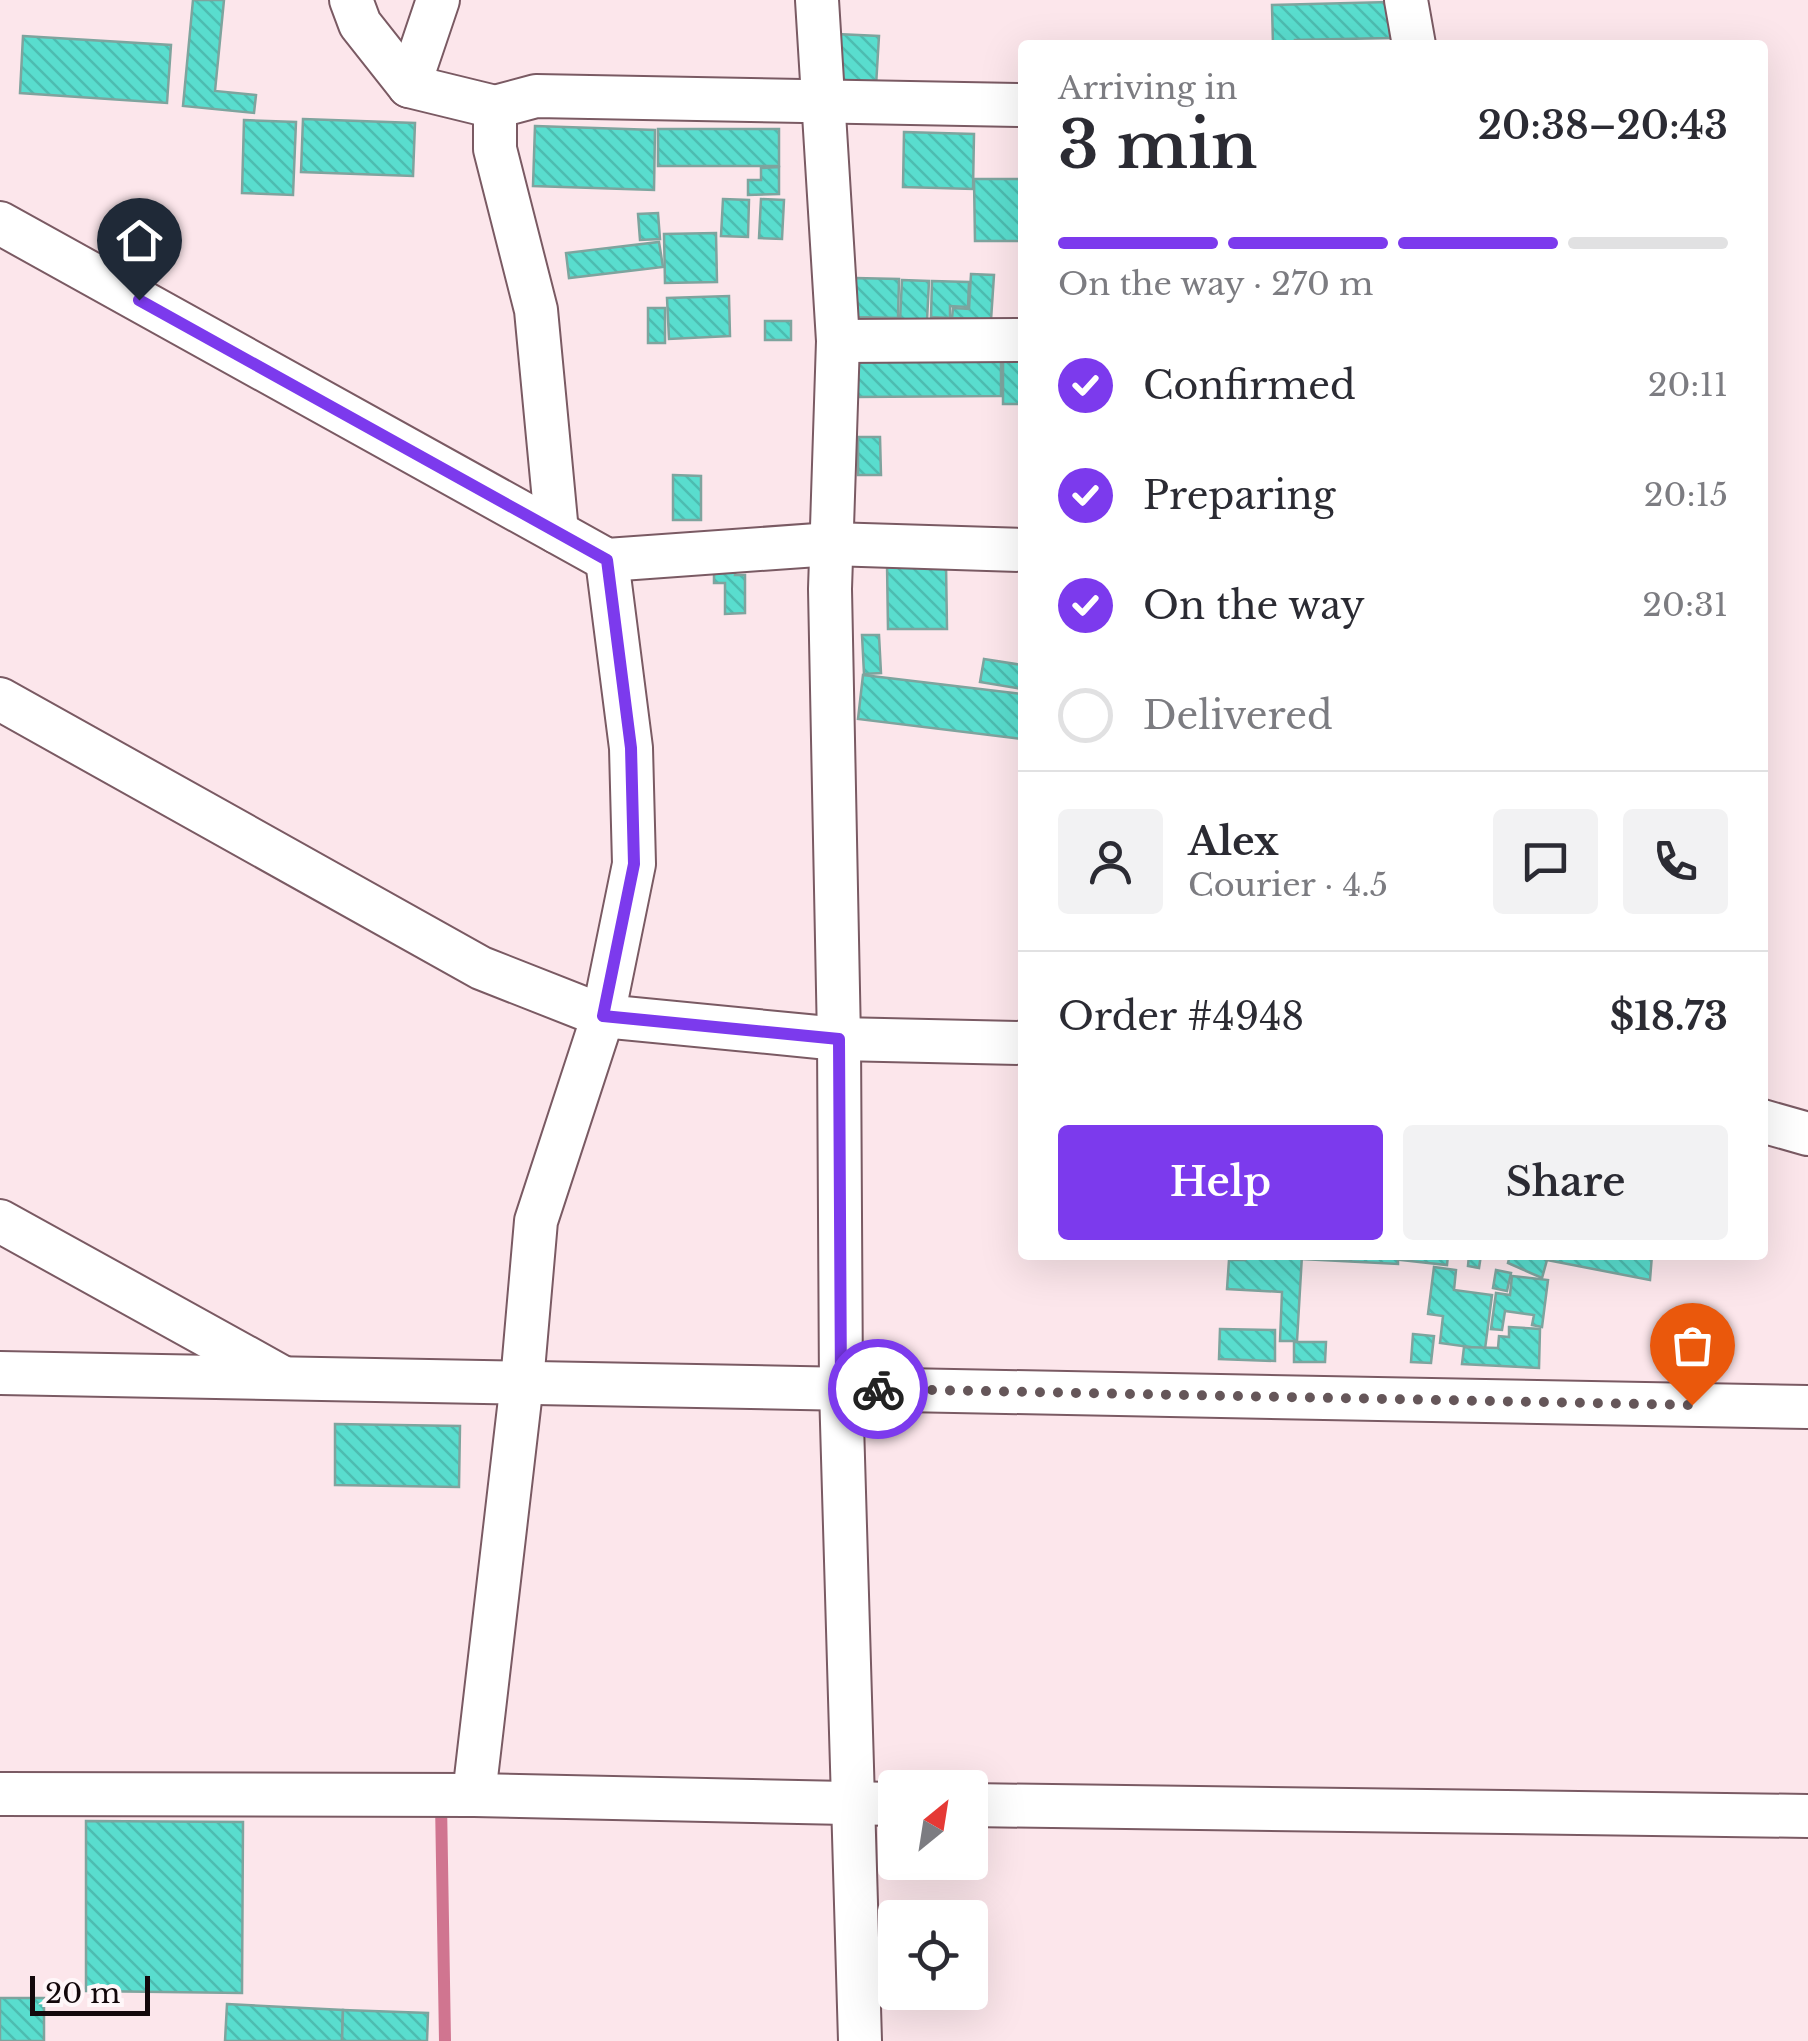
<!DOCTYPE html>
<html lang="en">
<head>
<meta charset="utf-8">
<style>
  body { margin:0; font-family:"Libre Baskerville",serif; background:#f2f2f3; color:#2b2b33; height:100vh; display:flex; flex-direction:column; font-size:38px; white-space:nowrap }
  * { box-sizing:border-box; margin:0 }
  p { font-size:32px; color:#7c7c81 }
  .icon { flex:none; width:55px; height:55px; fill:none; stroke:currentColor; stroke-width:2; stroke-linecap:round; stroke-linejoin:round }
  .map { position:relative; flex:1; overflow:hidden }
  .panel { position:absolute; left:1018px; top:40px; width:750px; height:1220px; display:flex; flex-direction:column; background:#fff; border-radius:10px; box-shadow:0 10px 40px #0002 }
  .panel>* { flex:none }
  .needle { width:65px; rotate:30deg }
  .tools { position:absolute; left:878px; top:1770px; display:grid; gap:20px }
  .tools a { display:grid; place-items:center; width:110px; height:110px; border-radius:10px; background:#fff; box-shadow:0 10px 40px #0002; font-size:50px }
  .scale { position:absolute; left:30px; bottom:25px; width:120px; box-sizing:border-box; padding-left:10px; border:5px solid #13080b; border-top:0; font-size:28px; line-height:35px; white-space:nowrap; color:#13080b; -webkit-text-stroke:8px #fff7f9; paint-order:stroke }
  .pin { position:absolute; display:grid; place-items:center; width:85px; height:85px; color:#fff; margin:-102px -42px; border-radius:50% 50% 50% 0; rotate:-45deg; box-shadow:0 0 10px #0007 }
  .pin .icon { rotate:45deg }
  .courier { position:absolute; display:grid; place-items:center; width:100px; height:100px; margin:-50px; border:8px solid #7c3aed; border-radius:50%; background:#fff; color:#222; box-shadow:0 2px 12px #0007 }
  .summary em { font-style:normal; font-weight:600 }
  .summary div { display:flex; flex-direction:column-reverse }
  .summary { display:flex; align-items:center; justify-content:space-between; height:170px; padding:0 40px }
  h1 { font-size:65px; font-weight:600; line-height:75px }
  .bar { display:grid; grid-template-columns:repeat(4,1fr); gap:15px 10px; align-content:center; height:120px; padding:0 40px }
  .bar i { height:12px; border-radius:8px; background:#e1e1e2 }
  .bar .current { background:#7c3aed }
  .bar p { grid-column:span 4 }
  .line { display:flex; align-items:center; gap:25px; padding:0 40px; border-top:2px solid #e1e1e2 }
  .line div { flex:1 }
  .round { display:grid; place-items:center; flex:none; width:105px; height:105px; border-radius:10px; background:#f2f2f3 }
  ol { padding:0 40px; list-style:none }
  li { display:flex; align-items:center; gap:30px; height:110px }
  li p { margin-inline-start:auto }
  li .icon { padding:10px; border-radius:50%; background:#7c3aed; color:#fff; stroke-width:4 }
  li:last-child { color:#7c7c81 }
  li i { width:55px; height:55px; border:5px solid #e1e1e2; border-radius:50% }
  .button { display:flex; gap:20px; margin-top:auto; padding:20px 40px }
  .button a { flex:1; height:115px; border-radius:10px; background:#7c3aed; color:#fff; font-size:40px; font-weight:600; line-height:115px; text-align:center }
  .button a+a { background:#f2f2f3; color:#2b2b33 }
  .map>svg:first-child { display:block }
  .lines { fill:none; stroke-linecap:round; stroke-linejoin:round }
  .stream { stroke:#d07590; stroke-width:12 }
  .building { fill:url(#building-back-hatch); stroke:#7ea49e; stroke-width:2.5 }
  .minor-casing { stroke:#7a5a63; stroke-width:46 }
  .minor { stroke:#fff; stroke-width:42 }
  .done { stroke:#655659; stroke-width:10; stroke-dasharray:0 18 }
  .route { stroke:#7c3aed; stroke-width:12 }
</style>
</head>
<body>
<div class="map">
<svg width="1808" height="2041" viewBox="0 0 1808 2041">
  <defs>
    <pattern id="building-back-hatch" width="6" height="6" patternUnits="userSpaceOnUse" patternTransform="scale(2.5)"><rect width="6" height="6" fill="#59ddce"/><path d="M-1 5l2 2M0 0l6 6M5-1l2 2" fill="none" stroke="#4dbcb0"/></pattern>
  </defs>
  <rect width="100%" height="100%" fill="#fce6eb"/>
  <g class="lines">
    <path class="stream" d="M441 1802 445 2041"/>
  </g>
  <g class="building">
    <path d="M193 0H224L215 91 256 95 254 113 183 106Z"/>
    <path d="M1389 2 1390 38 1295 40V45H1273L1272 5Z"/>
    <path d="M837 34 879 36 876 86 834 83Z"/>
    <path d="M23 36 171 45 167 103 20 93Z"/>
    <path d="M303 119 415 123 413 176 301 172Z"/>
    <path d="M244 120 296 122 293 195 242 193Z"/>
    <path d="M535 126 655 130 654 190 533 186Z"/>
    <rect x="658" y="129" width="121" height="37"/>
    <path d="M904 132 974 134 973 189 903 187Z"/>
    <path d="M779 167V194L748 195V180H761V168Z"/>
    <path d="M974 179H1022V241H975Z"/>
    <path d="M723 199 749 200 748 237 721 236Z"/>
    <path d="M761 199 784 200 782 239 759 238Z"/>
    <path d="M658 213 660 239 640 240 638 214Z"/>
    <path d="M716 233 717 282 665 283 664 234Z"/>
    <path d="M659 242 663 267 569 278 566 253Z"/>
    <path d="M971 274 994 275 991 320 952 318 953 308 969 309Z"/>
    <path d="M855 278 899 279 898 318 855 317Z"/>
    <path d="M902 280 929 281 927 321 900 320Z"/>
    <path d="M932 281 969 282 968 307 950 306V318L931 317Z"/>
    <path d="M729 296 730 336 669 339 667 298Z"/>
    <rect x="648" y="308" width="17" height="35"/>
    <rect x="765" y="321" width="26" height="19"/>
    <path d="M1003 347 1022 348V404H1003Z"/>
    <path d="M855 349H1001V396L855 397Z"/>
    <path d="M858 437H880L881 475H858Z"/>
    <path d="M673 475 701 476V520H673Z"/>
    <path d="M736 562 735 575H745V613L725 614V583H714V563Z"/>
    <path d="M946 563 947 629H888L887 564Z"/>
    <path d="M862 635H879L881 673 864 674Z"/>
    <path d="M984 659 1022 665V689L980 682Z"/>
    <path d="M863 675 1022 694V739L858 719Z"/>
    <path d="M1245 1255H1302L1297 1341H1280L1282 1292 1227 1289 1229 1260H1245Z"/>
    <path d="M1302 1255H1398V1264L1302 1259Z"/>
    <path d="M1400 1255H1448L1447 1265 1400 1260Z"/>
    <path d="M1469 1255H1481L1479 1268 1468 1266Z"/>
    <path d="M1510 1255H1652L1650 1280 1547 1260 1542 1278 1508 1263Z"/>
    <path d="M1434 1267 1456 1270 1454 1290 1492 1295 1485 1349 1440 1343 1443 1316 1428 1314Z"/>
    <path d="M1496 1270 1511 1273 1507 1291 1493 1288Z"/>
    <path d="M1512 1276 1548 1280 1542 1327 1532 1325 1534 1315 1505 1311 1502 1330 1491 1329 1496 1293 1510 1295Z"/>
    <path d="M1509 1327 1540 1329 1539 1368 1462 1364 1464 1347 1498 1348 1499 1336 1509 1337Z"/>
    <path d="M1220 1329 1275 1330V1361L1219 1359Z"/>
    <path d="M1413 1334 1434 1336 1431 1363 1411 1362Z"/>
    <path d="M1294 1342H1326L1325 1362H1294Z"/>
    <path d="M335 1424 460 1426 459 1487 335 1485Z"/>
    <path d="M86 1821 243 1822 242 1993 86 1991Z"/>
    <rect x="0" y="1998" width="44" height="43"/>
    <path d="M227 2004 343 2010 342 2041H225Z"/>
    <path d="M343 2010 428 2013 427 2041H342Z"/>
  </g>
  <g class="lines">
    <defs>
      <g id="minor">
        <path d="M351 0 360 24 409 86 495 107 536 96 1022 105"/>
        <path d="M817 0 838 341 830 589 839 1039 841 1389 860 2041"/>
        <path d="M1406 0 1414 45"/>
        <path d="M409 86 438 0"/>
        <path d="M495 107V149L536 310 557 532"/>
        <path d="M0 223 607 560 831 544 1022 550"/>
        <path d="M838 341 1022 340"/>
        <path d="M0 699 481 968 603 1016 839 1039 1022 1043"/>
        <path d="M1762 1121 1808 1134"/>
        <path d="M0 1221 280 1376"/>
        <path d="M0 1373 1808 1407"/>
        <path d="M0 1794 474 1795 895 1804"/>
        <path d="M474 1795 522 1382 536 1221 603 1016 634 864 631 748 607 560"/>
        <path d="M970 1805 1808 1816"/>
      </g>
    </defs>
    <use href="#minor" class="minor-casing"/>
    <use href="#minor" class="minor"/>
  </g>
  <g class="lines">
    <path class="done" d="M878 1389 1692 1405"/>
    <path class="route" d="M139 300 607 560 631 748 634 864 603 1016 839 1039 841 1389H878"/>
  </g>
</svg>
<div class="tools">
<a><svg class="needle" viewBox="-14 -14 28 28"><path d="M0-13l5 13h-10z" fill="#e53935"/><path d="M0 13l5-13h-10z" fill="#7c7c81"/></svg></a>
<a><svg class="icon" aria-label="locate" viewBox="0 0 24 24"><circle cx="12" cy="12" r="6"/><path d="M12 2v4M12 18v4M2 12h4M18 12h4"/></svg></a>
</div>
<div class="scale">20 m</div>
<div class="pin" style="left:1692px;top:1405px;background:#ea580c"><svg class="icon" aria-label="bag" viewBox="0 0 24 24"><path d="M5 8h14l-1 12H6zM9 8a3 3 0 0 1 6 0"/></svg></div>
<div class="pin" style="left:139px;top:300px;background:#1f2937"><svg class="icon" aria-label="home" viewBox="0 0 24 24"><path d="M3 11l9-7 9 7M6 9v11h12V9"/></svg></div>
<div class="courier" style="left:878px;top:1389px"><svg class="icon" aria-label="bike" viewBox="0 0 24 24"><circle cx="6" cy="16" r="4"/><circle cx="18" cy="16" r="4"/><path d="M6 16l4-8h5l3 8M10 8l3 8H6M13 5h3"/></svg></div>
<section class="panel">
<div class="summary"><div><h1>3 min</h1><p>Arriving in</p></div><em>20:38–20:43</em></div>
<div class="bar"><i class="current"></i><i class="current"></i><i class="current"></i><i></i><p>On the way · 270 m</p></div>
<ol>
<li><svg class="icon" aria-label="check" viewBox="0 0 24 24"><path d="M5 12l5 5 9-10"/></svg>Confirmed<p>20:11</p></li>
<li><svg class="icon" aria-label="check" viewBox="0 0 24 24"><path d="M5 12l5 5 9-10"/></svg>Preparing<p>20:15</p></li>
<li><svg class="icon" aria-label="check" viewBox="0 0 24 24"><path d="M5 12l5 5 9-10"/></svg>On the way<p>20:31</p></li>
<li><i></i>Delivered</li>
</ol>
<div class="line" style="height:180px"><a class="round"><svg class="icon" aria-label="person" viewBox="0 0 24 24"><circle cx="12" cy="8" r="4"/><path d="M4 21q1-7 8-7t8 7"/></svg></a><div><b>Alex</b><p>Courier · 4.5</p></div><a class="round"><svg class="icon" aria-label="chat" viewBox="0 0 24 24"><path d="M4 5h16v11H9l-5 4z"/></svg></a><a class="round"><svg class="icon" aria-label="phone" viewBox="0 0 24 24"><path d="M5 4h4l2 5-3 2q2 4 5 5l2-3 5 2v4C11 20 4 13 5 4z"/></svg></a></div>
<div class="line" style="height:130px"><div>Order #4948</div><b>$18.73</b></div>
<div class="button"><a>Help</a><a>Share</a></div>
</section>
</div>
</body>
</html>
